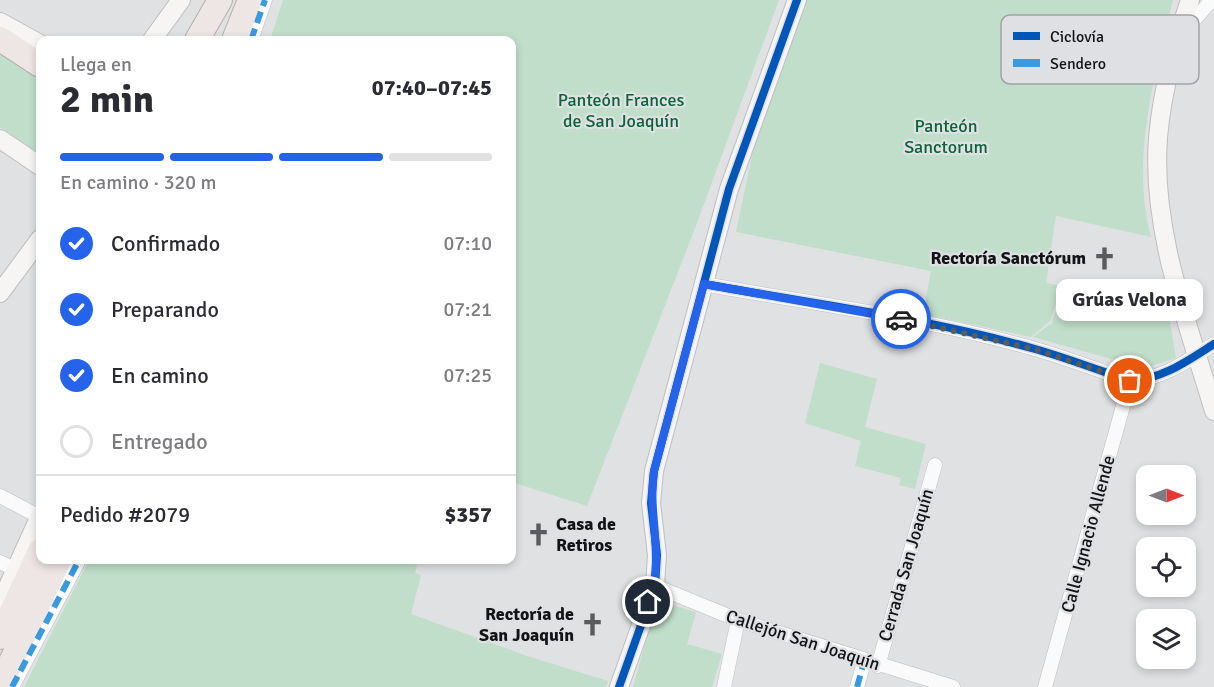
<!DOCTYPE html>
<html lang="es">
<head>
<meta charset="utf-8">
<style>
  body { margin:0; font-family:Signika,sans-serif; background:#f7f7f7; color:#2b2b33; height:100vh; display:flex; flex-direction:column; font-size:22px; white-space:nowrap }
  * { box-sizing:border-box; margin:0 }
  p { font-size:20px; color:#7c7c81 }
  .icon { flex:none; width:33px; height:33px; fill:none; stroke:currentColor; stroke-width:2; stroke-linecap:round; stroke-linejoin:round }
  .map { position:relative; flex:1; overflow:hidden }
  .sheet { position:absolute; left:36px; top:36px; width:480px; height:528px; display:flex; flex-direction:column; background:#fff; border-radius:12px; box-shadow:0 3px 9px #0003 }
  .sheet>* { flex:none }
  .needle { width:39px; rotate:90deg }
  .tools { position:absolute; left:1136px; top:465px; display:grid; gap:12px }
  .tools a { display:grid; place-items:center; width:60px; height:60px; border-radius:12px; background:#fff; box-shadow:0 3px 9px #0003; font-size:30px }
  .pin { position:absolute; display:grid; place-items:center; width:51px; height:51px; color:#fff; margin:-26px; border:3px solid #fff; border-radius:50%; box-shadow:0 2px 6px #0007 }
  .courier { position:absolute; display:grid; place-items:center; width:60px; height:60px; margin:-30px; border:4px solid #2563eb; border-radius:50%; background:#fff; color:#222; box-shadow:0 2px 8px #0007 }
  .bubble { position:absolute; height:42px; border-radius:12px; background:#fff; box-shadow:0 3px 9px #0003; font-size:20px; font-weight:800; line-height:42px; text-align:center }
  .overview em { font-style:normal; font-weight:800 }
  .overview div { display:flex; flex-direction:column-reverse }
  .overview { display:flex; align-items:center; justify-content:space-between; height:102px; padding:0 24px }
  h1 { font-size:39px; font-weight:800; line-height:45px }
  .bar { display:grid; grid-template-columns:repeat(4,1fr); gap:9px 6px; align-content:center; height:72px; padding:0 24px }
  .bar i { height:8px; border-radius:4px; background:#e1e1e2 }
  .bar .current { background:#2563eb }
  .bar p { grid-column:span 4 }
  .line { display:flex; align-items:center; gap:15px; padding:0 24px; border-top:2px solid #e1e1e2 }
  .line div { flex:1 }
  ol { padding:0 24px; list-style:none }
  li { display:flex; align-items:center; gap:18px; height:66px }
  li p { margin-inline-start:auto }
  li .icon { padding:6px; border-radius:50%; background:#2563eb; color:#fff; stroke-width:4 }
  li:last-child { color:#7c7c81 }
  li i { width:33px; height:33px; border:3px solid #e1e1e2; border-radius:50% }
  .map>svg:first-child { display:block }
  .green { fill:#c0deca }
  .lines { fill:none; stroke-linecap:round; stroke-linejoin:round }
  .street-casing { stroke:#bebfc0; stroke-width:15 }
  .secondary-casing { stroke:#bebfc0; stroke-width:20 }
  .highway-casing { stroke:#b6afad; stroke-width:26 }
  .street { stroke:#fafafb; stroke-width:14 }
  .secondary { stroke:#f6f5f4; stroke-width:18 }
  .highway { stroke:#eee6e4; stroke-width:24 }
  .quiet { stroke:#3a9ade; stroke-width:6; stroke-dasharray:12 6; stroke-linecap:butt }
  .cycleway-casing { stroke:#dfe0e3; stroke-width:11 }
  .cycleway { stroke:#0057b8; stroke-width:8 }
  .done { stroke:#5a5b5c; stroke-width:6; stroke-dasharray:0 10.8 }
  .route { stroke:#2563eb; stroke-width:8 }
  .labels { text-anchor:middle; stroke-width:4.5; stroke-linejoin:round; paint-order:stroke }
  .park-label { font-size:18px; fill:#0b6539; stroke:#dfe0e3 }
  .poi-label { font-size:18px; font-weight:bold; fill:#121314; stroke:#dfe0e3; text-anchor:end }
  .street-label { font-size:18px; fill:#121314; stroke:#dfe0e3 }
  .key { fill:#dfe0e3; stroke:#a2a2a5; stroke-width:1.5 }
  .key-label { font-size:16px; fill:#121314 }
</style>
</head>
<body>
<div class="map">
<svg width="1214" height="687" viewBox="0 0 1214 687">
  <rect width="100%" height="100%" fill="#e0e1e2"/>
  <g class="green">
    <path d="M283 0H779L697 223 587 506 512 482V40H270Z"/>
    <path d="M805 0H1173C1155 76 1130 159 1151 237L1056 216 1046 283 1061 286 1051 320 1031 337 923 314 931 271 736 232 758 127Z"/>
    <path d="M0 51 40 76V154L0 127Z"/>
    <path d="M1163 280 1176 358 1144 368 1033 337 1052 323 1063 287 1097 294 1107 283Z"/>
    <path d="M820 363 877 379 865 427 926 444 915 489 899 485 901 478 855 466 861 441 805 423Z"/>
    <path d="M89 560H418L415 573 421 575 411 614 527 656 608 681 606 687H24Z"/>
    <path d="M657 601 696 612 687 644 722 654 712 687H633Z"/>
  </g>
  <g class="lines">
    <defs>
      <g id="street">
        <path d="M1182 34 1210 2"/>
        <path d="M251 40 265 0"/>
        <path d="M704 284C814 304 927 318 1035 349 1067 358 1098 370 1130 381 1163 379 1187 361 1214 344"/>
        <path d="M0 496 40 517"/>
        <path d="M0 562 16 570"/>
        <path d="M655 586 738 620 953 687"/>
        <path d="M878 666 935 465"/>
        <path d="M12 687 79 560"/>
        <path d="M724 687 738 620"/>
        <path d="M857 687 864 662"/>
        <path d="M1045 687 1130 381"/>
      </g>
      <g id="secondary">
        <path d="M1190 0C1175 45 1162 90 1158 138 1151 231 1188 323 1214 411"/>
        <path d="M0 22 40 44"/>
        <path d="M152 40 181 0"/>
        <path d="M0 139 40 166"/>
        <path d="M0 293 40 239"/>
        <path d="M0 604 40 516"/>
        <path d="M619 687 655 586 657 555 651 503 654 471 729 189 797 0"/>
      </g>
      <g id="highway">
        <path d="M0 39 40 65"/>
        <path d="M197 40 220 0"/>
        <path d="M234 40 250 0"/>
        <path d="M0 637 40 551"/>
        <path d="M0 685 59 560"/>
      </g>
    </defs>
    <use href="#street" class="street-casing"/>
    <use href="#secondary" class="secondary-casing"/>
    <use href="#highway" class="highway-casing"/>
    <use href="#street" class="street"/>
    <use href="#secondary" class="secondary"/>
    <use href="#highway" class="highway"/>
    <g class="quiet">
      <path d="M251 40 265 0"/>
      <path d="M12 687 79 560"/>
      <path d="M857 687 864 662"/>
    </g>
    <defs>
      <g id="cycleway">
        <path d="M704 284C814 304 927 318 1035 349 1067 358 1098 370 1130 381 1163 379 1187 361 1214 344"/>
        <path d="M619 687 655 586 657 555 651 503 654 471 729 189 797 0"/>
      </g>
    </defs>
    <use href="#cycleway" class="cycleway-casing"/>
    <use href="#cycleway" class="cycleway"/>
  </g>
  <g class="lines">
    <path class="done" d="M901 319 1034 349 1130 381"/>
    <path class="route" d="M648 602C666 560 647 515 654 471L704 284 901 319"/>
  </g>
  <defs>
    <symbol id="church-bare" viewBox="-9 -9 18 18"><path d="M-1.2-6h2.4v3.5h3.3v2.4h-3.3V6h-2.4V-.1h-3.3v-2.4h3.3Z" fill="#5a5b5c" stroke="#dfe0e3" stroke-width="2.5" paint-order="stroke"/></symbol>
  </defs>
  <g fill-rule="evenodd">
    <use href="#church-bare" x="1088" y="242" width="33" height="33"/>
    <use href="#church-bare" x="522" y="518" width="33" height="33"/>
    <use href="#church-bare" x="576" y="608" width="33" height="33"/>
  </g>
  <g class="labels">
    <g class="park-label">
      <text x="621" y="106">Panteón Frances<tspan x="621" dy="21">de San Joaquín</tspan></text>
      <text x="946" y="132">Panteón<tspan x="946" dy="21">Sanctorum</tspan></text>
    </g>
    <g class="poi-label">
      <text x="1086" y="264">Rectoría Sanctórum</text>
      <text x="556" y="530" text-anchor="start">Casa de<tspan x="556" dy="21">Retiros</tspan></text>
      <text x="574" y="620">Rectoría de<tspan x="574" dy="21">San Joaquín</tspan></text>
    </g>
    <g class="street-label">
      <text transform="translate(1088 534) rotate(-75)" y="6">Calle Ignacio Allende</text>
      <text transform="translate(906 565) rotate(-74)" y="6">Cerrada San Joaquín</text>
      <text transform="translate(803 640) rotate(18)" y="6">Callejón San Joaquín</text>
    </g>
  </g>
  <rect x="1001" y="15" width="198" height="69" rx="9" class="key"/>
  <rect x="1013" y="32" width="27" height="8" fill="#0057b8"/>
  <rect x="1013" y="59" width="27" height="8" fill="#3a9ade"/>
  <g class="key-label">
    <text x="1050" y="42">Ciclovía</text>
    <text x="1050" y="69">Sendero</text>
  </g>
</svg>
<div class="tools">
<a><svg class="needle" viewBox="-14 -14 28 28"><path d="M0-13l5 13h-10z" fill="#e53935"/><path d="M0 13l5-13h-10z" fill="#7c7c81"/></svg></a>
<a><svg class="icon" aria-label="locate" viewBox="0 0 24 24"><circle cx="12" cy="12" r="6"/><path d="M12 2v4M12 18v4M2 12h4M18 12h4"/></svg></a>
<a><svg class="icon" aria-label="layers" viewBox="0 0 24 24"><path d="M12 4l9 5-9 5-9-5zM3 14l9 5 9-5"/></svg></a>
</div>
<div class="pin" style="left:1130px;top:381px;background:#ea580c"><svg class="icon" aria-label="bag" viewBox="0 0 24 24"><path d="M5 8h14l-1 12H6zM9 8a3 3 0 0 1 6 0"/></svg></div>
<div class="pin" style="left:648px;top:602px;background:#1f2937"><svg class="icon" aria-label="home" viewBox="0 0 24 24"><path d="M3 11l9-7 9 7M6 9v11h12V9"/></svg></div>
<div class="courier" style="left:901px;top:319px"><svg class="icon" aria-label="car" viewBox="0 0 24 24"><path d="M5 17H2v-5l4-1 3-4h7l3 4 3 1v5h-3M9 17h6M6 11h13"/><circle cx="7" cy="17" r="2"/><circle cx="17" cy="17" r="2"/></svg></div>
<div class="bubble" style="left:1056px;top:279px;width:147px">Grúas Velona</div>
<section class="sheet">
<div class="overview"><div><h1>2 min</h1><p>Llega en</p></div><em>07:40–07:45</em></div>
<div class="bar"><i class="current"></i><i class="current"></i><i class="current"></i><i></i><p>En camino · 320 m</p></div>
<ol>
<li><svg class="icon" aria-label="check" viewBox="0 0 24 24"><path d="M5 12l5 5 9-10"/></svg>Confirmado<p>07:10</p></li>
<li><svg class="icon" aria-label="check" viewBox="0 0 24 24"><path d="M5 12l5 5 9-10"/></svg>Preparando<p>07:21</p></li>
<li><svg class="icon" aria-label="check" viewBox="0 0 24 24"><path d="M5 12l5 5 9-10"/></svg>En camino<p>07:25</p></li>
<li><i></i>Entregado</li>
</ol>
<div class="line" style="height:78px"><div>Pedido #2079</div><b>$357</b></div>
</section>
</div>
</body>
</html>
